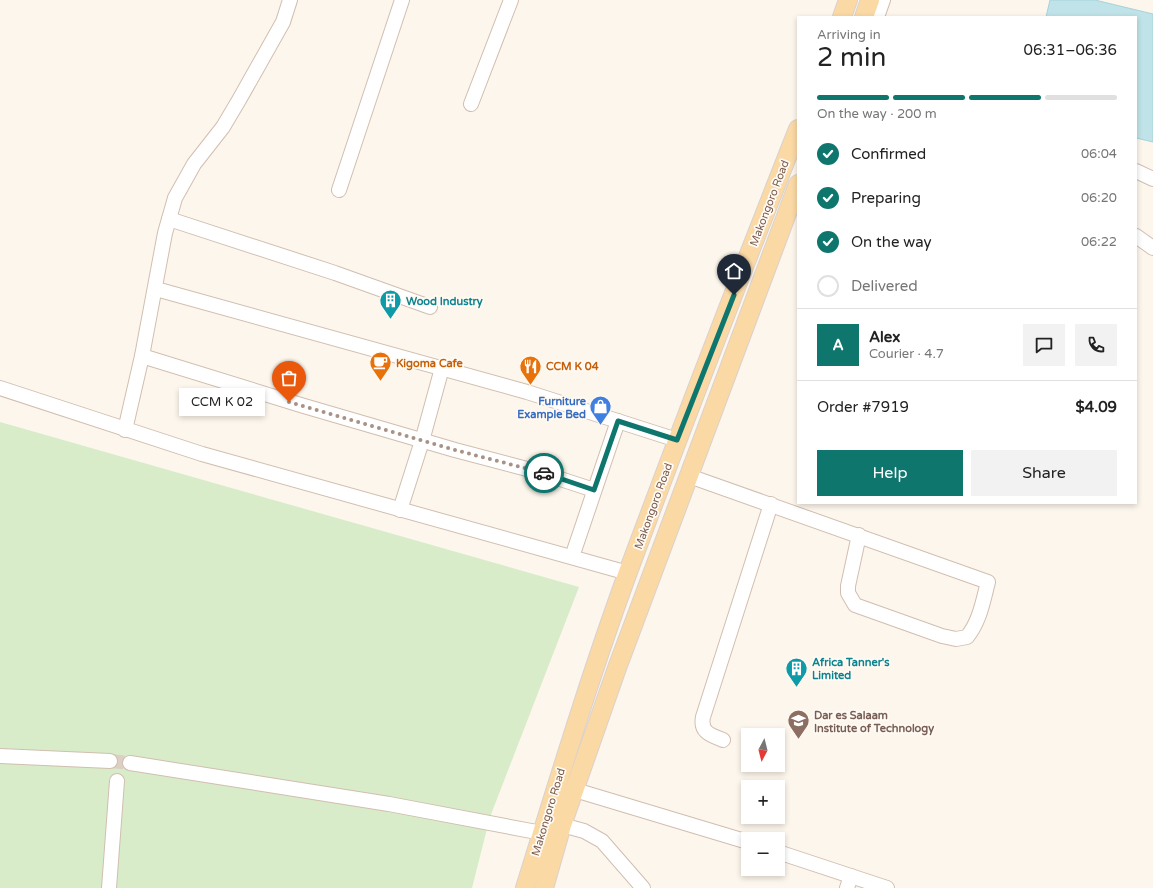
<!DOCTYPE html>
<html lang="en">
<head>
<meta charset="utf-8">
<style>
  body { margin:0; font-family:"Varela Round",sans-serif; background:#f2f2f2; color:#222; height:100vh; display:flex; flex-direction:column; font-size:15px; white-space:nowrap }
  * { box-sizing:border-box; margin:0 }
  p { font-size:13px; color:#767676 }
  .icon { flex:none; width:22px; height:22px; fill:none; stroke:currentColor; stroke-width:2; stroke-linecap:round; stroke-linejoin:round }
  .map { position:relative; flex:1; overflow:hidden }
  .details { position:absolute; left:797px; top:16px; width:340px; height:488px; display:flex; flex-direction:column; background:#fff; border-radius:0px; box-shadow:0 2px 6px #0003 }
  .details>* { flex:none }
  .needle { width:26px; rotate:187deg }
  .tools { position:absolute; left:741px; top:728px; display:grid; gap:8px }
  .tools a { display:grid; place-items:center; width:44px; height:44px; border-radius:0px; background:#fff; box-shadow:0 2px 6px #0003; font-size:20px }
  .pin { position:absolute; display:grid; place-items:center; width:34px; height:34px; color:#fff; margin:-41px -17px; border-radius:50% 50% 50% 0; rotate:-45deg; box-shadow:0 0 4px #0007 }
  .pin .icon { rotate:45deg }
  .courier { position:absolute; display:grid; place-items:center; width:40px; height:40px; margin:-20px; border:3px solid #0f766e; border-radius:50%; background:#fff; color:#222; box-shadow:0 1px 5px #0007 }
  .bubble { position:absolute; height:28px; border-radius:0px; background:#fff; box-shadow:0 2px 6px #0003; font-size:13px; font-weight:600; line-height:28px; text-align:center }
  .head em { font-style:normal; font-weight:600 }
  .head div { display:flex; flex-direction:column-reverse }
  .head { display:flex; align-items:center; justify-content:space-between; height:68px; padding:0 20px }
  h1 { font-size:26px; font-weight:600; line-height:30px }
  .bar { display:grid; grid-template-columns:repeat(4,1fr); gap:6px 4px; align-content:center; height:48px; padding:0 20px }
  .bar i { height:5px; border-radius:3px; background:#e0e0e0 }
  .bar .on { background:#0f766e }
  .bar p { grid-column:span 4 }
  .line { display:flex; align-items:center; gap:10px; padding:0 20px; border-top:1px solid #e0e0e0 }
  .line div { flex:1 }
  .round { display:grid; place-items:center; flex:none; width:42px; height:42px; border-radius:0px; background:#f2f2f2 }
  ol { padding:0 20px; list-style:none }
  li { display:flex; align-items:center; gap:12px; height:44px }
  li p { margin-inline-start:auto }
  li .icon { padding:4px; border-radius:50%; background:#0f766e; color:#fff; stroke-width:4 }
  li:last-child { color:#767676 }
  li i { width:22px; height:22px; border:2px solid #e0e0e0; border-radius:50% }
  .action { display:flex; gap:8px; margin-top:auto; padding:8px 20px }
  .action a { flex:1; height:46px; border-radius:0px; background:#0f766e; color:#fff; font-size:16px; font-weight:600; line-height:46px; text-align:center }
  .action a+a { background:#f2f2f2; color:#222 }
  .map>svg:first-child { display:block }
  .green { fill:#d8ecc9 }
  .water { fill:#bfe3e8; stroke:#a5d3da }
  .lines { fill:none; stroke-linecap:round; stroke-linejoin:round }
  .minor-tunnel { stroke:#dcd0c4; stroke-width:14; stroke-dasharray:14 7; stroke-linecap:butt }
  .minor-casing { stroke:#d1beb0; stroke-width:16 }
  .major-casing { stroke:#dad1cd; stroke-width:20 }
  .minor { stroke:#fff; stroke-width:14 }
  .major { stroke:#fbd9a5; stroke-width:18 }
  .done { stroke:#a89285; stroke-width:4; stroke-dasharray:0 7.2 }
  .route { stroke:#0f766e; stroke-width:5 }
  .labels { text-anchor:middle; stroke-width:3.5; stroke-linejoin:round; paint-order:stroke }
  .street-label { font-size:11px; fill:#7a5c4d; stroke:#fffaf3 }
  .culture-label { font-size:11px; font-weight:bold; fill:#0d838f; stroke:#fffaf3; text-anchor:start }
  .food-label { font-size:11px; font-weight:bold; fill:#c56008; stroke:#fffaf3; text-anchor:start }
  .shop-label { font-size:11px; font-weight:bold; fill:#366cbe; stroke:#fffaf3; text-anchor:end }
  .education-label { font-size:11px; font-weight:bold; fill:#785e54; stroke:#fffaf3; text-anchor:start }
</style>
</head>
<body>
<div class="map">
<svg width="1153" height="888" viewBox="0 0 1153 888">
  <rect width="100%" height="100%" fill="#fdf6ec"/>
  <path class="green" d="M0 422 579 587 490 817 472 888H0Z"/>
  <path class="water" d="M1050 0H1095L1153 14V142L1136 138V17H1046Z"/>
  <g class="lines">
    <path class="minor-tunnel" d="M110 761 130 763"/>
    <defs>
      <g id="minor">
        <path d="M877 17 883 0"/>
        <path d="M471 104 511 0"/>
        <path d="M1136 171 1153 179"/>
        <path d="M339 190 402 0"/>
        <path d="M169 219 335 273 430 307"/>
        <path d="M1136 236 1153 248"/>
        <path d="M156 289 527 392 677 440"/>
        <path d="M142 356 304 406 455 450 542 473 594 490"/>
        <path d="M0 388 202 454 628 573"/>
        <path d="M125 430 142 356 165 233 175 198 194 164 223 127 239 100 283 22 290 0"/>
        <path d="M689 476 988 582C983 601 980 621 967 637L956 639 942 636 855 605 848 593V586L859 535"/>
        <path d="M400 510 422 441 442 368"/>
        <path d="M572 557 618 421"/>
        <path d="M723 740C710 735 700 732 703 717L771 504"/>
        <path d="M0 756 110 761"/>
        <path d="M130 763 389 804 542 833"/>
        <path d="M575 790 748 842"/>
        <path d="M562 825 584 831 602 841 643 888"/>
        <path d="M778 852 887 888"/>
        <path d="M109 888 117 781"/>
        <path d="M847 888 851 876"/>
      </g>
      <g id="major">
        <path d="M842 17 848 0"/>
        <path d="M864 17 870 0"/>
        <path d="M525 888C558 782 590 676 628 572 683 424 740 276 798 129"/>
        <path d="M544 888 562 825 617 668 798 184"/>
      </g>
    </defs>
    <use href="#minor" class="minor-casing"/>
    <use href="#major" class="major-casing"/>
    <use href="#minor" class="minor"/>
    <use href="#major" class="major"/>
  </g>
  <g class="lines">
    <path class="done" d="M289 402 455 450 544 473"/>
    <path class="route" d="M544 473 594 490 618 421 677 440 734 295"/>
  </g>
  <defs>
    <symbol id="building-pin" viewBox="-11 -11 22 30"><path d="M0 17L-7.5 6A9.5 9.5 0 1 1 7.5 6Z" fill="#0f9aa8" stroke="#fffaf3"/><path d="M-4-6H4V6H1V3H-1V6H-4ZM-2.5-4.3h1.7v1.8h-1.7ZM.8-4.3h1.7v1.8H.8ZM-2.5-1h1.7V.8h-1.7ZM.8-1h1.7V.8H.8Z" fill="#fff"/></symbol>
    <symbol id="cafe-pin" viewBox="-11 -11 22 30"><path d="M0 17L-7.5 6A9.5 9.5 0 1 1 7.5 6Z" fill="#e8710a" stroke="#fffaf3"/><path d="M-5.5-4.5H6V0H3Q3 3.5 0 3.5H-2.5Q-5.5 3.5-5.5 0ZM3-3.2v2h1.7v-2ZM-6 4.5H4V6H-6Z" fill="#fff"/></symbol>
    <symbol id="restaurant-pin" viewBox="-11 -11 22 30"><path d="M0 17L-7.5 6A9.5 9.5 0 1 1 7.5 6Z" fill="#e8710a" stroke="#fffaf3"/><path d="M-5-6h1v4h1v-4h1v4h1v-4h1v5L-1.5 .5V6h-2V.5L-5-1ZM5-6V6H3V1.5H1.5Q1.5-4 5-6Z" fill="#fff"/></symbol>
    <symbol id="shop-pin" viewBox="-11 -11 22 30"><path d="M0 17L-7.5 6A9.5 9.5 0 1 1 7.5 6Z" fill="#3f7fe0" stroke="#fffaf3"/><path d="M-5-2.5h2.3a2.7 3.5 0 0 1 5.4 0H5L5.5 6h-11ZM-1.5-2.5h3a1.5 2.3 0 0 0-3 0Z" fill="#fff"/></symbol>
    <symbol id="school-pin" viewBox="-11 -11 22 30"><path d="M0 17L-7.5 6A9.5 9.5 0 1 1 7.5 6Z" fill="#8d6e63" stroke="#fffaf3"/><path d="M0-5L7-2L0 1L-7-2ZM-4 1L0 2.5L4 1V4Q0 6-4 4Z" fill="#fff"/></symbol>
  </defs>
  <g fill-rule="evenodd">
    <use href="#building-pin" x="378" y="288" width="25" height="34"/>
    <use href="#cafe-pin" x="368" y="350" width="25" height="34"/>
    <use href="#restaurant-pin" x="518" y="354" width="25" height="34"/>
    <use href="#shop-pin" x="588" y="394" width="25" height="34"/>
    <use href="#building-pin" x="784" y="656" width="25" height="34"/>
    <use href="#school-pin" x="786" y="708" width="25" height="34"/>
  </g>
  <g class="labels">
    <g class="street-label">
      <text transform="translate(769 203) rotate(-69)" y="4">Makongoro Road</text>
      <text transform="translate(653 506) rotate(-70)" y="4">Makongoro Road</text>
      <text transform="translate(548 812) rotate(-73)" y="4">Makongoro Road</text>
    </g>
    <g class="culture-label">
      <text x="406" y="305">Wood Industry</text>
      <text x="812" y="666">Africa Tanner's<tspan x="812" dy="13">Limited</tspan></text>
    </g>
    <g class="food-label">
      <text x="396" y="367">Kigoma Cafe</text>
      <text x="546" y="370">CCM K 04</text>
    </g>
    <g class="shop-label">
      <text x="586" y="405">Furniture<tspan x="586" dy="13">Example Bed</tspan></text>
    </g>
    <g class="education-label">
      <text x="814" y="719">Dar es Salaam<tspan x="814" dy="13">Institute of Technology</tspan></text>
    </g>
  </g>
</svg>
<div class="tools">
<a><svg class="needle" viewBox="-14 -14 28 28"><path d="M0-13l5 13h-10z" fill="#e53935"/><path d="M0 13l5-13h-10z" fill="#767676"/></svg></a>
<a>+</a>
<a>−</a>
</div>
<div class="pin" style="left:289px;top:402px;background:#ea580c"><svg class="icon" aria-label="bag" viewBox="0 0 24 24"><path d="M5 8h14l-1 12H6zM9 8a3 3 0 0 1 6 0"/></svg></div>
<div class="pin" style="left:734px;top:295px;background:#1f2937"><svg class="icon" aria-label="home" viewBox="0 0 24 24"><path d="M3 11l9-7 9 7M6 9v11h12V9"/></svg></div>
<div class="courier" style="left:544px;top:473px"><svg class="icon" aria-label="car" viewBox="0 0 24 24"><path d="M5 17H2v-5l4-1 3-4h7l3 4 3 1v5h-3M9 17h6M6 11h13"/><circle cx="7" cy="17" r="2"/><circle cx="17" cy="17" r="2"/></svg></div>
<div class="bubble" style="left:179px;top:388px;width:86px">CCM K 02</div>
<section class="details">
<div class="head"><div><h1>2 min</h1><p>Arriving in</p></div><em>06:31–06:36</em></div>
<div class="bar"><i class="on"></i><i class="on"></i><i class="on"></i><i></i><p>On the way · 200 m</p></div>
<ol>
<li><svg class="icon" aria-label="check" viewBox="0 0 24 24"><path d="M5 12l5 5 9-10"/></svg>Confirmed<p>06:04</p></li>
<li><svg class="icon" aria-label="check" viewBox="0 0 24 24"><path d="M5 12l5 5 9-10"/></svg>Preparing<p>06:20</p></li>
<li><svg class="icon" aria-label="check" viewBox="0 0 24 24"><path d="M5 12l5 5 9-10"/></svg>On the way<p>06:22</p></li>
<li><i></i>Delivered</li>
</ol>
<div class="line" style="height:72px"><b class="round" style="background:#0f766e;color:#fff">A</b><div><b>Alex</b><p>Courier · 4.7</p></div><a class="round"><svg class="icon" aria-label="chat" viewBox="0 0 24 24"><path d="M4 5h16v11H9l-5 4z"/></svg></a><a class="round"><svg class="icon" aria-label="phone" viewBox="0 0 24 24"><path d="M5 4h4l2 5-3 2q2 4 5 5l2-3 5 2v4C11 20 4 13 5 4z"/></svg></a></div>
<div class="line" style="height:52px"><div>Order #7919</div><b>$4.09</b></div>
<div class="action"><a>Help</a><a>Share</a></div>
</section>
</div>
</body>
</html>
